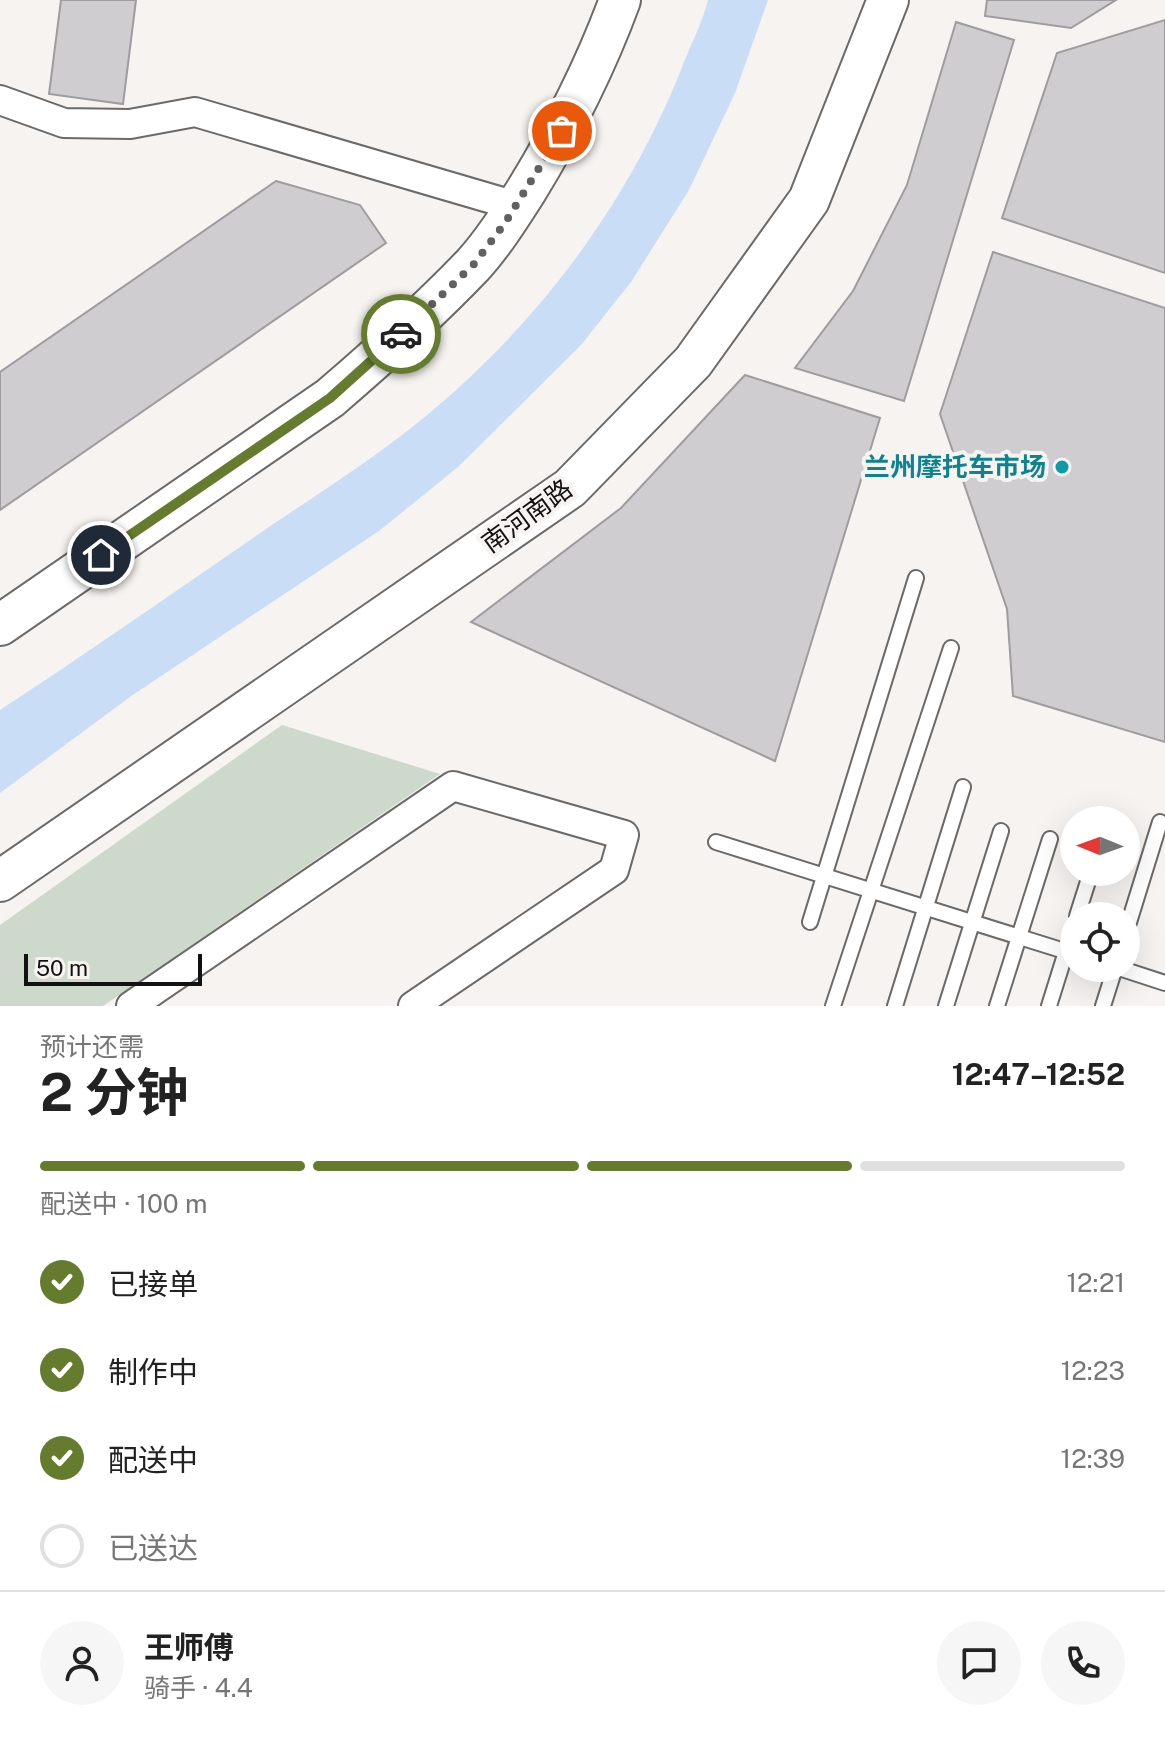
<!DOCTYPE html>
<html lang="zh">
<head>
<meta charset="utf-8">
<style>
  body { margin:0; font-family:"Public Sans","Noto Sans SC",sans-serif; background:#f6f6f6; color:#222; height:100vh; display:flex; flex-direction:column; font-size:30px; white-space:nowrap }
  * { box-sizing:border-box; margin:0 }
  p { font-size:26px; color:#767676 }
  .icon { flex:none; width:44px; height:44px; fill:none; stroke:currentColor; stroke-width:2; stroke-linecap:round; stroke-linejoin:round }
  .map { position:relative; height:1006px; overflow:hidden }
  .sheet { display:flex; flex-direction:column; background:#fff; flex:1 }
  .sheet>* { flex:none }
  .needle { width:52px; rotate:271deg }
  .buttons { position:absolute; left:1060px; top:806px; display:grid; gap:16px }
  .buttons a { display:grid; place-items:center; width:80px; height:80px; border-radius:50%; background:#fff; box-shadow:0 8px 32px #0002; font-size:40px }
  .scale { position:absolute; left:24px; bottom:20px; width:178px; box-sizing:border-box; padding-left:8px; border:4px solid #131212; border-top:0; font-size:22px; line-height:28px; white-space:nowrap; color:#131212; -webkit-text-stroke:6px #f6f3f1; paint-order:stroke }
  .pin { position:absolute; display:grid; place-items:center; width:68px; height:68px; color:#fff; margin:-34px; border:4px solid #fff; border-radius:50%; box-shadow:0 2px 8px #0007 }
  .courier { position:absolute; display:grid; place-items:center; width:80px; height:80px; margin:-40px; border:6px solid #657c2e; border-radius:50%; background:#fff; color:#222; box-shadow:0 2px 10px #0007 }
  .overview em { font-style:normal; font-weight:700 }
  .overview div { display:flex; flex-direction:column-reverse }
  .overview { display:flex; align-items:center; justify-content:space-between; height:136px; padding:0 40px }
  h1 { font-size:52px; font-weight:700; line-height:60px }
  .bar { display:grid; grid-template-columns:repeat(4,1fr); gap:12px 8px; align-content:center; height:96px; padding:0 40px }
  .bar i { height:10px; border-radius:6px; background:#e0e0e0 }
  .bar .on { background:#657c2e }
  .bar p { grid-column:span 4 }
  .line { display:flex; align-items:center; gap:20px; padding:0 40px; border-top:2px solid #e0e0e0 }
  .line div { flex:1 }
  .round { display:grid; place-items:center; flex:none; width:84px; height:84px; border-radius:42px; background:#f6f6f6 }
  ol { padding:0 40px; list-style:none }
  li { display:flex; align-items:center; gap:24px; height:88px }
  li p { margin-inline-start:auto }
  li .icon { padding:8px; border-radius:50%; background:#657c2e; color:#fff; stroke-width:4 }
  li:last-child { color:#767676 }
  li i { width:44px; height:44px; border:4px solid #e0e0e0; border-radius:50% }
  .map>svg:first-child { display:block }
  .green { fill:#cdd9ca }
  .water { fill:#caddf6 }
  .building { fill:#d0cdd0; stroke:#9e9c9f; stroke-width:2 }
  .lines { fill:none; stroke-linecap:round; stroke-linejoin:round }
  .lane-casing { stroke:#6c6a68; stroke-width:18 }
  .street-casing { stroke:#6c6a68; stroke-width:32 }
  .secondary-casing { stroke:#6c6a68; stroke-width:44 }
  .lane { stroke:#fff; stroke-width:14 }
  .street { stroke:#fff; stroke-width:28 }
  .secondary { stroke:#fff; stroke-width:40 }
  .done { stroke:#626160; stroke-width:8; stroke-dasharray:0 14.4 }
  .route { stroke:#657c2e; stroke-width:10 }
  .culture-dot { fill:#0f9aa8; stroke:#f6f3f1; stroke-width:3 }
  .labels { text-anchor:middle; stroke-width:8; stroke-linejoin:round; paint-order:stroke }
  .culture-label { font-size:26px; font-weight:bold; fill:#0d838f; stroke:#f6f3f1; text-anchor:end }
  .street-label { font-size:26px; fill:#131212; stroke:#f6f3f1 }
</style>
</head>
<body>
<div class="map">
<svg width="1165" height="1006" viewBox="0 0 1165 1006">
  <rect width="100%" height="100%" fill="#f6f3f1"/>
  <path class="green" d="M282 725 440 774 103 1006H0V925Z"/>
  <path class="water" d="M708 0H768L735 93 689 190 631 282 581 345 458 467 379 531 134 694 0 793V710C81 657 160 602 240 547 304 502 373 461 432 411 543 318 632 197 684 62 692 42 703 21 708 0Z"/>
  <g class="building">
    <path d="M61 0H136L123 104 49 94Z"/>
    <path d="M987 0H1116L1071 28 985 16Z"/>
    <path d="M1165 20V273L1002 218 1057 53Z"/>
    <path d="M956 22 1014 40 904 401 795 368 853 291 907 185Z"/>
    <path d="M276 181 360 205 386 243 0 510V372Z"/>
    <path d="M993 252 1165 308V742L1013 696 1007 609 940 414Z"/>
    <path d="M745 375 880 418 775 761 471 622 621 508Z"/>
  </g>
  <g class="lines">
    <defs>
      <g id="lane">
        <path d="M1107 820 1108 818"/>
        <path d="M716 842 1074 954"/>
        <path d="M1077 916 1091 872"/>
        <path d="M810 922 916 578"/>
        <path d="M1126 932 1160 822"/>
        <path d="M1119 968 1165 983"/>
        <path d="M833 1006 951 648"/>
        <path d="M895 1006 963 787"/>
        <path d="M946 1006 1001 831"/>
        <path d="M997 1006 1050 839"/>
        <path d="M1049 1006 1074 926"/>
        <path d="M1103 1006 1115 968"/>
      </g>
      <g id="street">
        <path d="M0 100 64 123 130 124 195 112 516 206"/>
        <path d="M131 1006 453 786 624 835 614 870 413 1006"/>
      </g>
      <g id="secondary">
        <path d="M0 625 330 398C379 356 428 312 473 265 493 243 510 216 526 191 564 129 595 68 620 0"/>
        <path d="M0 881 570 488 693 362 809 200 888 0"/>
      </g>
    </defs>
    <use href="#lane" class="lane-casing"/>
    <use href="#street" class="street-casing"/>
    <use href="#secondary" class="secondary-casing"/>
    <use href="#lane" class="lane"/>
    <use href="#street" class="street"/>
    <use href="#secondary" class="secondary"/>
  </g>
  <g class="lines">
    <path class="done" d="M401 334 474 264 505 223 562 131"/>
    <path class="route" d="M101 555 330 398 401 334"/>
  </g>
  <circle class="culture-dot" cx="1062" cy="467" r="8"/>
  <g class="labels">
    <g class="culture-label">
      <text x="1046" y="476">兰州摩托车市场</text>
    </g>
    <g class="street-label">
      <text transform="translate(527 516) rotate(-36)" y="9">南河南路</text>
    </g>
  </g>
</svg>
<div class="buttons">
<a><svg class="needle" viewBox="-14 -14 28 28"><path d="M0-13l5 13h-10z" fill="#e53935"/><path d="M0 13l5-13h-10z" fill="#767676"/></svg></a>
<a><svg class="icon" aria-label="locate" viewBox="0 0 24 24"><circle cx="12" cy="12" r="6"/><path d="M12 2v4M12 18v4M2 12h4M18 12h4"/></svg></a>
</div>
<div class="scale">50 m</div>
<div class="pin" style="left:562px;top:131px;background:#ea580c"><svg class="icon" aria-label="bag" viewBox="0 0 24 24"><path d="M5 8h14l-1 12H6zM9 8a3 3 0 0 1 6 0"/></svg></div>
<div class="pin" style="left:101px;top:555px;background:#1f2937"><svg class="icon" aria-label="home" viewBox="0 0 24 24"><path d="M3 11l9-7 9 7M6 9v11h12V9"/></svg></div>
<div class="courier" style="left:401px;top:334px"><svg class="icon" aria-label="car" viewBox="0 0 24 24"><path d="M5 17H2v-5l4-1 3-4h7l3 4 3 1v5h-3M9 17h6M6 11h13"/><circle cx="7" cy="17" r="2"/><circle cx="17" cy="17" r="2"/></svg></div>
</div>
<section class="sheet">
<div class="overview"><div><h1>2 分钟</h1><p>预计还需</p></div><em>12:47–12:52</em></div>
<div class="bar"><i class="on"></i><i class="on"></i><i class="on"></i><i></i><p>配送中 · 100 m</p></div>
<ol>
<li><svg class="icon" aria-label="check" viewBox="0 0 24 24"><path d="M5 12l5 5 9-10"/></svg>已接单<p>12:21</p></li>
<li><svg class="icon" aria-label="check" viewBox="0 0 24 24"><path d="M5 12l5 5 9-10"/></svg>制作中<p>12:23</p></li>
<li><svg class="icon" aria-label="check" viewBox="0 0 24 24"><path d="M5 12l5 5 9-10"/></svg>配送中<p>12:39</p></li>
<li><i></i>已送达</li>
</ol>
<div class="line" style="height:144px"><a class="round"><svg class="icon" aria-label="person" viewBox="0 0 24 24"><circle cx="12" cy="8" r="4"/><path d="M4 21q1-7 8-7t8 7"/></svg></a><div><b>王师傅</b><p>骑手 · 4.4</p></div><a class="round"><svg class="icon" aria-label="chat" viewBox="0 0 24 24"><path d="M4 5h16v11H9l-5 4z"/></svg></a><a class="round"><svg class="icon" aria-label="phone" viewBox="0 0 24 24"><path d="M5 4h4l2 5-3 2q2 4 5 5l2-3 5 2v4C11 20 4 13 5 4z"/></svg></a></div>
</section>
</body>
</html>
